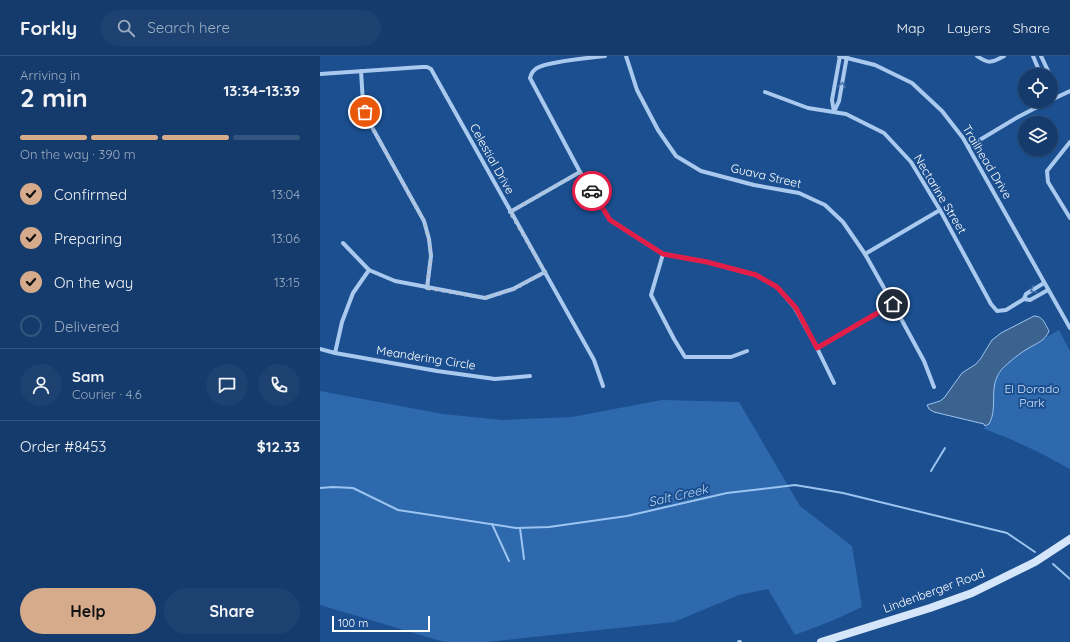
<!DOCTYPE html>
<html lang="en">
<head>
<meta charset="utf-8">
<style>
  body { margin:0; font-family:Quicksand,sans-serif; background:#1d4271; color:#f1f3f6; height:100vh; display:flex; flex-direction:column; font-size:15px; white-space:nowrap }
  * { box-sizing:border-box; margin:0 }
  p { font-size:13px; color:#9dadc1 }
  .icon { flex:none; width:22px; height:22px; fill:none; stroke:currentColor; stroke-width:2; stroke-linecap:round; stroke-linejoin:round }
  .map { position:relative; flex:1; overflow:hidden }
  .panel { display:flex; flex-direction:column; background:#143b6b; width:320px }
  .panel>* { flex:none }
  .fabs { position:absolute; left:698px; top:12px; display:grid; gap:8px }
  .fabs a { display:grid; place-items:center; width:40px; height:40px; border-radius:50%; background:#143b6b; box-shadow:0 1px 3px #0004,0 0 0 1px #33557e; font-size:20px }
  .scale { position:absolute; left:12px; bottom:10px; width:98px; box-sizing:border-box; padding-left:4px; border:2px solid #fff; border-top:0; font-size:11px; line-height:14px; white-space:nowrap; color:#fff; -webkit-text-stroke:3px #1b4f8f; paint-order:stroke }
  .pin { position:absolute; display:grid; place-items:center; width:34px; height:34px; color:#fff; margin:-17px; border:2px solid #fff; border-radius:50%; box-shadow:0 1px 4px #0007 }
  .courier { position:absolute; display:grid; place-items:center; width:40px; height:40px; margin:-20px; border:3px solid #e11d48; border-radius:50%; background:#fff; color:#222; box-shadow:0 1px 5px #0007 }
  .overview em { font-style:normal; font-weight:800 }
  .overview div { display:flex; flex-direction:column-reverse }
  .overview { display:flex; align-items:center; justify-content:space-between; height:68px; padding:0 20px }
  h1 { font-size:26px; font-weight:800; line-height:30px }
  .bar { display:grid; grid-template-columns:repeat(4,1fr); gap:6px 4px; align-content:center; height:48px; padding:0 20px }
  .bar i { height:5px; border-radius:3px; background:#33557e }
  .bar .on { background:#d6ab8b }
  .bar p { grid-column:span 4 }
  .line { display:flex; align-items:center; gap:10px; padding:0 20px; border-top:1px solid #33557e }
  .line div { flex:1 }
  .round { display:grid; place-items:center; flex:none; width:42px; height:42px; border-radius:21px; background:#1d4271 }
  ol { padding:0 20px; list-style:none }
  li { display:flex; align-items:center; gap:12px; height:44px }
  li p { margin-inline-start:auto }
  li .icon { padding:4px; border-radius:50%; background:#d6ab8b; color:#111; stroke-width:4 }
  li:last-child { color:#9dadc1 }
  li i { width:22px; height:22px; border:2px solid #33557e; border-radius:50% }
  .button { display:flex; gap:8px; margin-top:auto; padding:8px 20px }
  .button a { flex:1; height:46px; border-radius:24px; background:#d6ab8b; color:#111; font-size:16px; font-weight:800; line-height:46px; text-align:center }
  .button a+a { background:#1d4271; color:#f1f3f6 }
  header { display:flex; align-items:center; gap:24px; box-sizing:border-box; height:56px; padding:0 20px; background:#143b6b; border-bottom:1px solid #33557e }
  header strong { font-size:19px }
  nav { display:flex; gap:22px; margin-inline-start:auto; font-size:14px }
  .search { width:280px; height:36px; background:#1d4271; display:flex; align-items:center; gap:10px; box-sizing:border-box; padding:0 14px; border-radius:22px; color:#9dadc1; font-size:15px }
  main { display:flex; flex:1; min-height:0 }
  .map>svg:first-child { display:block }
  .green { fill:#2e69ad }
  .water { fill:#3c6290; stroke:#9cc4f0 }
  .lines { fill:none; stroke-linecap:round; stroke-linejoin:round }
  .stream { stroke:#9cc4f0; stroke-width:2 }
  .street { stroke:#a9c9ee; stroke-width:4 }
  .secondary { stroke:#d6e6fa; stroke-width:8 }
  .oneway { stroke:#4674ac }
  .done { stroke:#afc1d8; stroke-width:4; stroke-dasharray:0 7.2 }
  .route { stroke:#e11d48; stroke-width:5 }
  .labels { text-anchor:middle; stroke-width:4; stroke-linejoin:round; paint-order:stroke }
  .street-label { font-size:12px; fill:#fff; stroke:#1b4f8f }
  .park-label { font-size:12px; fill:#cfe3fa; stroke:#1b4f8f }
  .water-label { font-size:13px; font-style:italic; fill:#b5d3f5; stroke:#1b4f8f }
</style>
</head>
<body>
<header>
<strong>Forkly</strong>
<div class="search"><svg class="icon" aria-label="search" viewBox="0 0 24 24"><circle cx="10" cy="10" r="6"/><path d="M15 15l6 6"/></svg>Search here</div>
<nav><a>Map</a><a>Layers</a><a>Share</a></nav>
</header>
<main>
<section class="panel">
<div class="overview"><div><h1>2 min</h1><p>Arriving in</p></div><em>13:34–13:39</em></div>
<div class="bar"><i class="on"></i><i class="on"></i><i class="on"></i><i></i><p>On the way · 390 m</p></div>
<ol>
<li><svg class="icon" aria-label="check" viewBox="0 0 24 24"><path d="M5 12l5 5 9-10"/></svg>Confirmed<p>13:04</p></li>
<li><svg class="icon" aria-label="check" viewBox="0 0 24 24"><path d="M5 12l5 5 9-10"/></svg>Preparing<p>13:06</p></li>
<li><svg class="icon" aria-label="check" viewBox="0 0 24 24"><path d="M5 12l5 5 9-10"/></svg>On the way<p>13:15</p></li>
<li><i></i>Delivered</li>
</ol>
<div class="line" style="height:72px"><a class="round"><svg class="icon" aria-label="person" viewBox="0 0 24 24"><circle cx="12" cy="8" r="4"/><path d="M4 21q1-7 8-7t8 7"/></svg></a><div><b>Sam</b><p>Courier · 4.6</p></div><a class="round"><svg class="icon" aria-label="chat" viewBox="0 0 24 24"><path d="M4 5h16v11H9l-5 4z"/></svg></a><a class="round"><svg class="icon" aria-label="phone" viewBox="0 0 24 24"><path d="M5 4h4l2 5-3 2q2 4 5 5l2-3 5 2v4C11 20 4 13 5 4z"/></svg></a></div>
<div class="line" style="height:52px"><div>Order #8453</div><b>$12.33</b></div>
<div class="button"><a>Help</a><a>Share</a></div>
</section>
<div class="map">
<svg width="750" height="586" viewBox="0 0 750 586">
  <rect width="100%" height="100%" fill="#1b4f8f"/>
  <g class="green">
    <path d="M739 274 750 295V413C722 397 695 384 664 373L665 370H667C670 356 671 333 677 321 687 302 720 285 739 274Z"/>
    <path d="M0 335 123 358 182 364 252 361 342 344 419 346 480 450 532 490 542 551 514 564 475 579 448 533 419 539 354 566 167 586H124L0 549Z"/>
  </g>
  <path class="water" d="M714 260C723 260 725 268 729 275 725 285 717 287 709 292 701 296 688 307 682 313 667 331 679 350 669 368L665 370 664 368 614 356 609 353 607 349 620 345 624 342 642 317 656 308 661 302 672 284 681 277Z"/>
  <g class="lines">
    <g class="stream">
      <path d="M611 415 625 392"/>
      <path d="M0 432 13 431 33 432 78 454 196 472 229 471 307 460 407 437 475 429 523 437 687 477 715 496"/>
      <path d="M172 468 189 505"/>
      <path d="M200 472 204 503"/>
      <path d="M733 508 750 523"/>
    </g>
    <g class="street">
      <path d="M285 0C269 2 229 5 217 12 212 15 211 18 210 22L260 116 290 164 343 198 387 206 436 219 457 231 475 252 497 292 514 327"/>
      <path d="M306 0 317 34 338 74 356 100 381 115 434 129 479 137 505 149 523 166 545 198 573 248 604 305 614 331"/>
      <path d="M519 0 555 9 592 27 622 55 643 82 750 272"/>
      <path d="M657 0C668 8 672 7 684 0"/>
      <path d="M713 0 721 19"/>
      <path d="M721 0 730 19"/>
      <path d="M41 15 43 47 48 64 104 165 109 183 111 200 107 232"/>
      <path d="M0 18 102 11H107L111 13 274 304 283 330"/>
      <path d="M731 22 734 28 736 41 731 36"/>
      <path d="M445 36 488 52 526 58 564 77 591 106 620 154 671 248 677 255 686 254 704 243 710 244 728 234"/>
      <path d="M731 44 750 35"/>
      <path d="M514 56 519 45 527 0"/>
      <path d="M514 56 512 44 520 0"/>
      <path d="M750 86 727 115 728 126 750 162"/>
      <path d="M648 91 698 61 729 45"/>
      <path d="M190 156 260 116"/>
      <path d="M23 187 49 214 75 225 165 242 193 233 225 216"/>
      <path d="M343 198 331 239 354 283 365 301H411L427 295"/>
      <path d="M545 198 620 154"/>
      <path d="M704 243 706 238 724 227"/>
      <path d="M497 292 573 248"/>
      <path d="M0 293 15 297 117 315 175 323 210 320"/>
      <path d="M15 297 22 266 33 237 49 214"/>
      <path d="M419 586H420"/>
    </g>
    <path class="secondary" d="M501 586 610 552 652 537 715 506 750 483"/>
  </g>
  <defs><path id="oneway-chevron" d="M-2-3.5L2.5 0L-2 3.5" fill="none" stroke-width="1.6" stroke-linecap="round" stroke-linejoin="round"/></defs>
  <g class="oneway">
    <use href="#oneway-chevron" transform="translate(522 29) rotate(-80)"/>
    <use href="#oneway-chevron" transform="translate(713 234) rotate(149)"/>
  </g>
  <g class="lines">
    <path class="done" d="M45 56 48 64 104 165 109 183 111 200 107 232 165 242 194 233 225 216 190 156 260 116 272 135"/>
    <path class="route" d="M272 135 290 164 343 198 387 206 436 219 457 231 476 252 497 292 573 248"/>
  </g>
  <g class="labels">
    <g class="street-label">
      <text transform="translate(172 103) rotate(61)" y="4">Celestial Drive</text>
      <text transform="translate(667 106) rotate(59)" y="4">Trailhead Drive</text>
      <text transform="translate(446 120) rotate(13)" y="4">Guava Street</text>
      <text transform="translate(620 138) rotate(59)" y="4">Nectarine Street</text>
      <text transform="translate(106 302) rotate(9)" y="4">Meandering Circle</text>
      <text transform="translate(614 535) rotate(-20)" y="4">Lindenberger Road</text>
    </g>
    <g class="park-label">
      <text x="712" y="337">El Dorado<tspan x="712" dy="14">Park</tspan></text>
    </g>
    <g class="water-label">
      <text transform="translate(358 439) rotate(-13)" y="5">Salt Creek</text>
    </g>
  </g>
</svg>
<div class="fabs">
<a><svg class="icon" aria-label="locate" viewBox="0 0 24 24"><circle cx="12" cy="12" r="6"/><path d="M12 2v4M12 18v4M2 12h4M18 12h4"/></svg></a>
<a><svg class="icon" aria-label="layers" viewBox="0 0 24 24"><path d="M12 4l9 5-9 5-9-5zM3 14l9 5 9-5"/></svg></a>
</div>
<div class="scale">100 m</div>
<div class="pin" style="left:45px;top:56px;background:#ea580c"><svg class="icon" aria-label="bag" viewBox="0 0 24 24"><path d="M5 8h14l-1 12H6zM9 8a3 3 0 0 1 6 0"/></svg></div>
<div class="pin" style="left:573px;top:248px;background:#1f2937"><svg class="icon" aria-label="home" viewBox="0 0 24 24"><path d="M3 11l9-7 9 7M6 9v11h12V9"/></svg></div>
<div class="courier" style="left:272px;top:135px"><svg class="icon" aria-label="car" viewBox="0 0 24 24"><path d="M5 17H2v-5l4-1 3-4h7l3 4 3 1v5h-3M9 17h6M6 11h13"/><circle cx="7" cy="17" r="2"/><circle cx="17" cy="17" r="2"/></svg></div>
</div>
</main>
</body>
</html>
